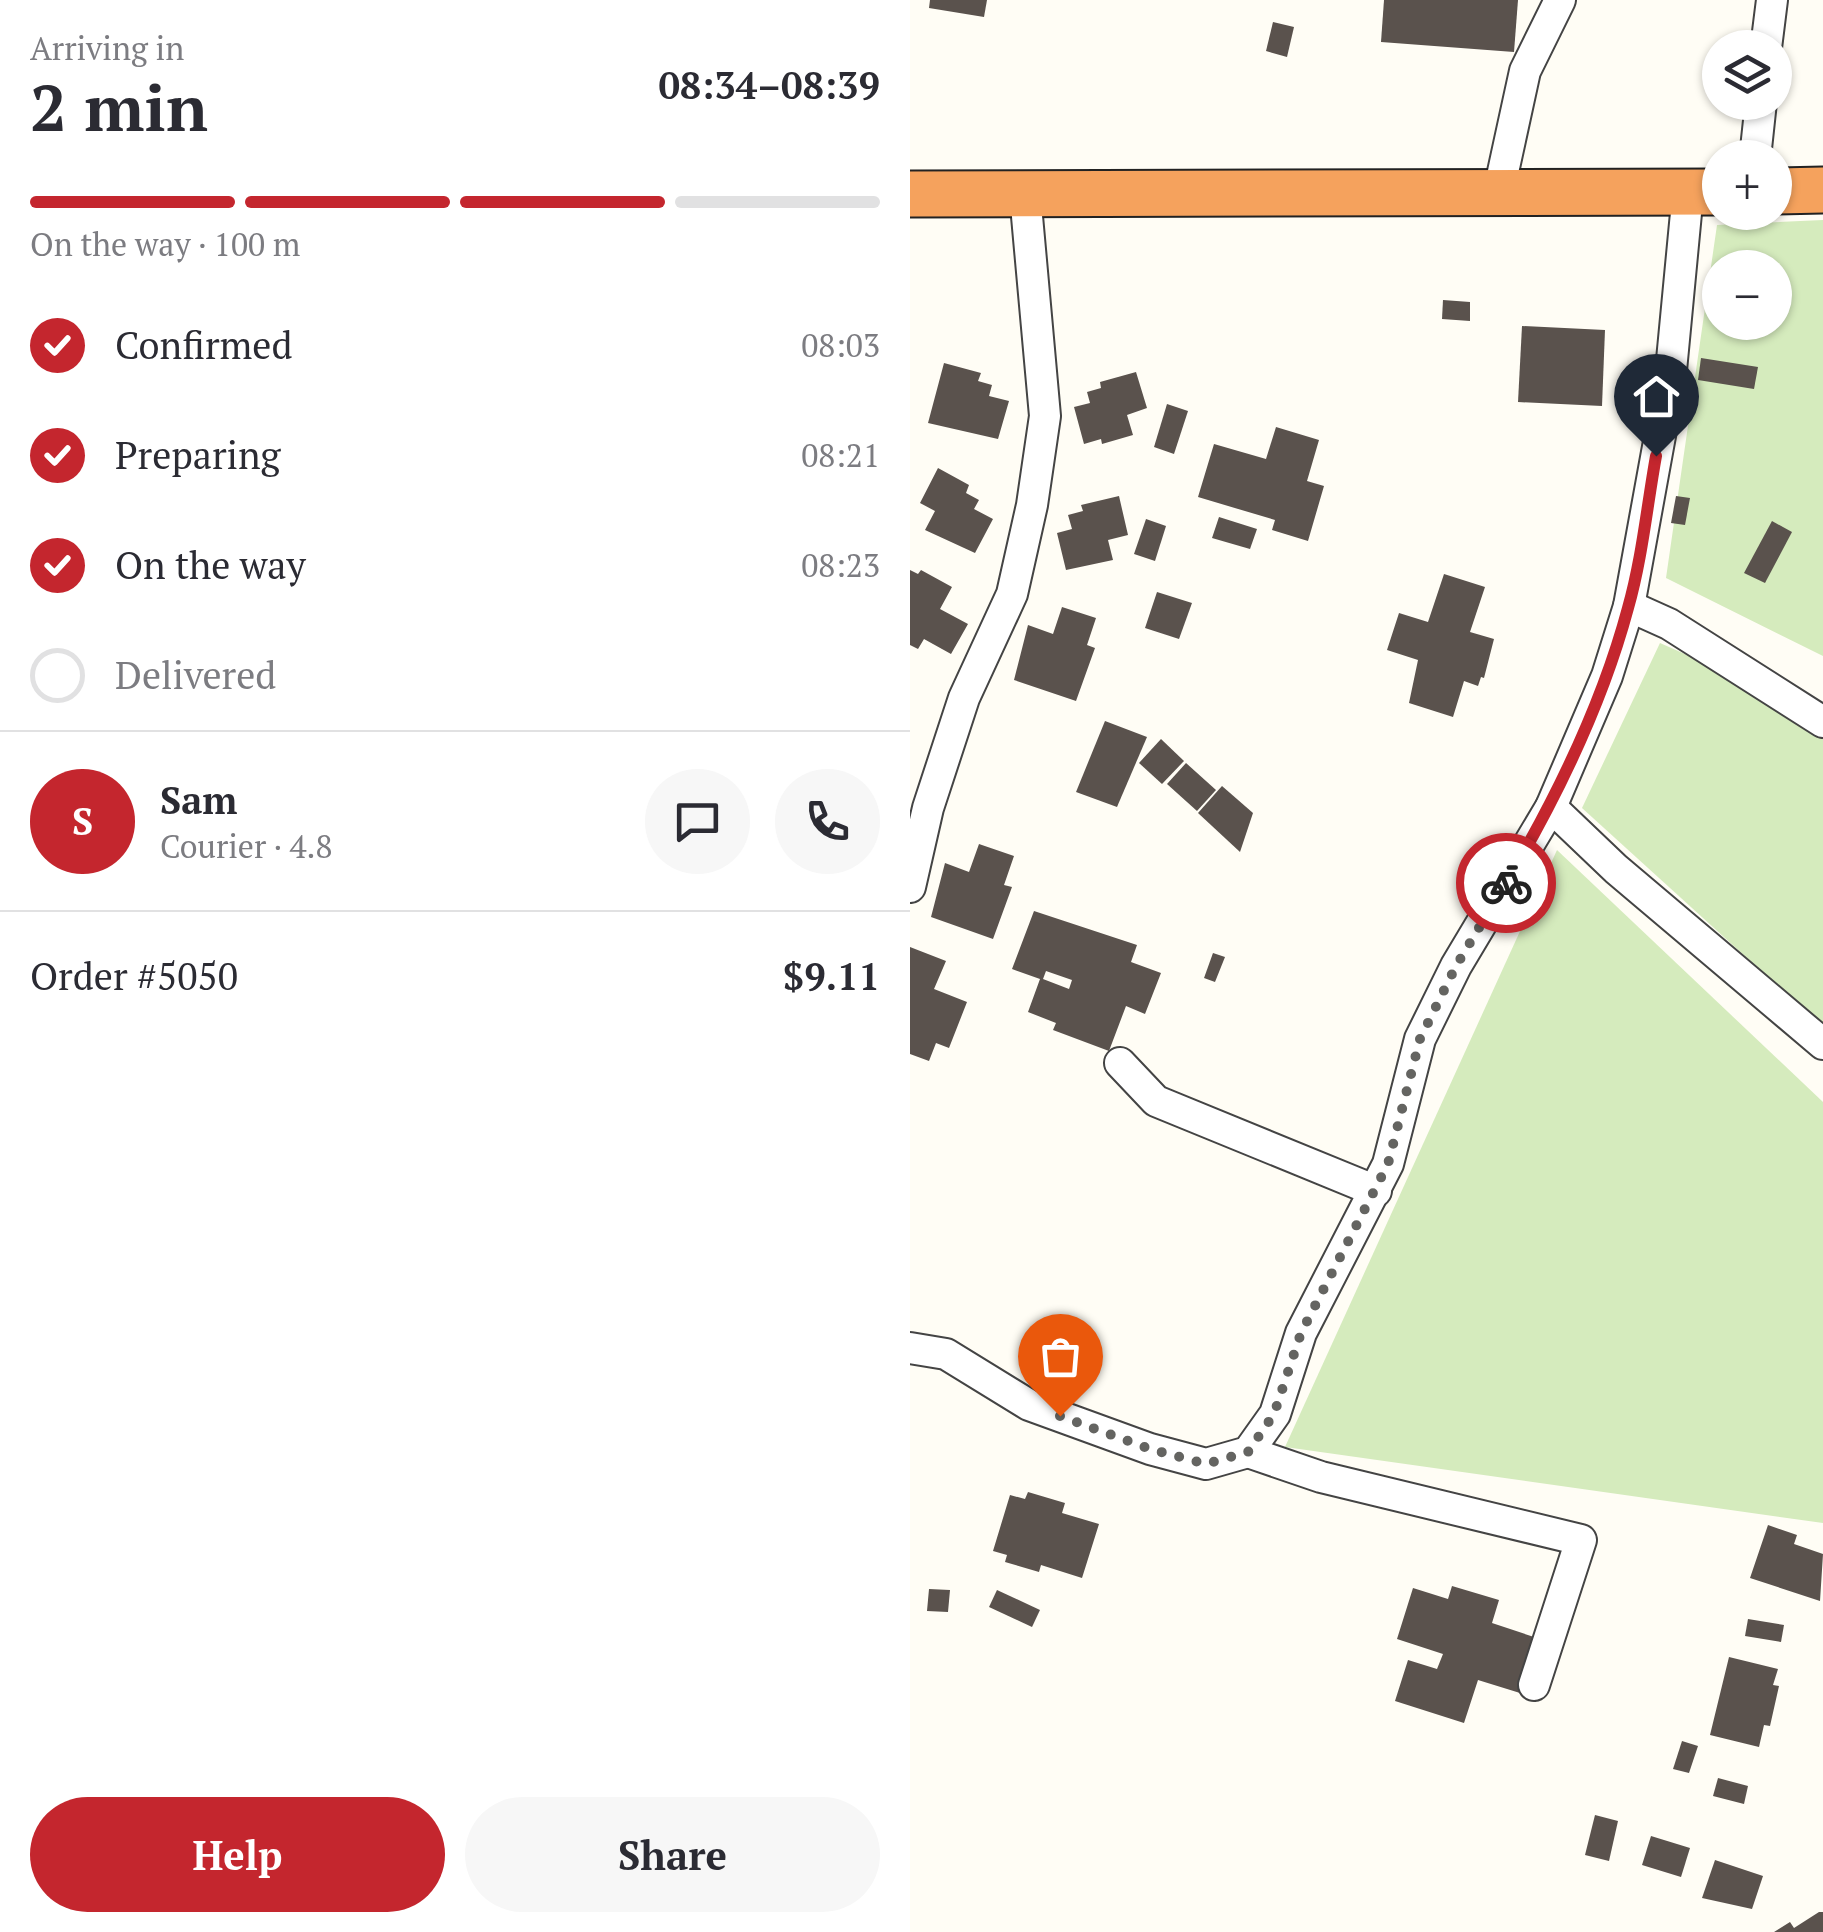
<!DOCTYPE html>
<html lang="en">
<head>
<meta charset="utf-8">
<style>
  body { margin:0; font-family:"PT Serif",serif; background:#f7f7f7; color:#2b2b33; height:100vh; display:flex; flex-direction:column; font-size:38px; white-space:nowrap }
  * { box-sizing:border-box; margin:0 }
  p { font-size:32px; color:#7c7c81 }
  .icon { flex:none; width:55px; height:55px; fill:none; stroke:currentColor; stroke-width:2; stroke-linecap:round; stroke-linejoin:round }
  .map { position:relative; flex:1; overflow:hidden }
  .sheet { display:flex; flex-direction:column; background:#fff; width:910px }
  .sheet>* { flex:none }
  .fabs { position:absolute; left:792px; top:30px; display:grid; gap:20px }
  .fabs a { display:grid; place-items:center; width:90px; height:90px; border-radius:50%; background:#fff; box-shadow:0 2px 8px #0004; font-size:50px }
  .pin { position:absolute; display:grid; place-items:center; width:85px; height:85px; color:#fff; margin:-102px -42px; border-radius:50% 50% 50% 0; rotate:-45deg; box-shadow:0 0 10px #0007 }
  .pin .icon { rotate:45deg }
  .courier { position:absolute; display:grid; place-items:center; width:100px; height:100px; margin:-50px; border:8px solid #c4262e; border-radius:50%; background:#fff; color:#222; box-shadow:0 2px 12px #0007 }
  .summary em { font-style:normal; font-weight:700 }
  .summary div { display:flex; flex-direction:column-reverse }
  .summary { display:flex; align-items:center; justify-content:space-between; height:170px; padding:0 30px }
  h1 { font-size:65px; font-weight:700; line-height:75px }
  .bar { display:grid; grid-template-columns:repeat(4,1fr); gap:15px 10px; align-content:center; height:120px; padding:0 30px }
  .bar i { height:12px; border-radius:8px; background:#e1e1e2 }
  .bar .active { background:#c4262e }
  .bar p { grid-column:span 4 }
  .line { display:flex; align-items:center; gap:25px; padding:0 30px; border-top:2px solid #e1e1e2 }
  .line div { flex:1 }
  .round { display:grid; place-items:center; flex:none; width:105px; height:105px; border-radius:52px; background:#f7f7f7 }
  ol { padding:0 30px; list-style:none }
  li { display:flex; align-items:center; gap:30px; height:110px }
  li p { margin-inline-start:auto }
  li .icon { padding:10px; border-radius:50%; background:#c4262e; color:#fff; stroke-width:4 }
  li:last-child { color:#7c7c81 }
  li i { width:55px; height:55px; border:5px solid #e1e1e2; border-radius:50% }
  .primary-button { display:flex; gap:20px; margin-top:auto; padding:20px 30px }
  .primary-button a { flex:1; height:115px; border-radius:60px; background:#c4262e; color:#fff; font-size:40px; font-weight:700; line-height:115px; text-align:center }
  .primary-button a+a { background:#f7f7f7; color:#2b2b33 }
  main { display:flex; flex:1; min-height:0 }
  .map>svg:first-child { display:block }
  .green { fill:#d5ebbd; fill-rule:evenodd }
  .building { fill:#5a524d; fill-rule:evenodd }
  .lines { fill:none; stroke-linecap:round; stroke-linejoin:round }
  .minor-casing { stroke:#444; stroke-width:34 }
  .highway-casing { stroke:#222; stroke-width:49 }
  .minor { stroke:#fff; stroke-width:30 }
  .highway { stroke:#f5a25d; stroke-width:45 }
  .done { stroke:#646461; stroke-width:10; stroke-dasharray:0 18 }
  .route { stroke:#c4262e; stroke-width:12 }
</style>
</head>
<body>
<main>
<section class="sheet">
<div class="summary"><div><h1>2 min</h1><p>Arriving in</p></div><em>08:34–08:39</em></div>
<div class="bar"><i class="active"></i><i class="active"></i><i class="active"></i><i></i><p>On the way · 100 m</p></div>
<ol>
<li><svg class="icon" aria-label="check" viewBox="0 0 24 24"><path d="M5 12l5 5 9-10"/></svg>Confirmed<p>08:03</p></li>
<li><svg class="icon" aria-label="check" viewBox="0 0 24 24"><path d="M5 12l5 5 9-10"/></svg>Preparing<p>08:21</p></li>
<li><svg class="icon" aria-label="check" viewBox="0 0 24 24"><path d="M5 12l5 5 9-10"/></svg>On the way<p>08:23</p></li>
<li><i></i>Delivered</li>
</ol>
<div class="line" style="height:180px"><b class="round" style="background:#c4262e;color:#fff">S</b><div><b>Sam</b><p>Courier · 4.8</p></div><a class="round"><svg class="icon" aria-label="chat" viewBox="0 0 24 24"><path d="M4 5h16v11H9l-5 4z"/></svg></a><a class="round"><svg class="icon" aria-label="phone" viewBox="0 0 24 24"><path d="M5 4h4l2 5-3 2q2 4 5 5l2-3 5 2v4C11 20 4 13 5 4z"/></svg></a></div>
<div class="line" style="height:130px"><div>Order #5050</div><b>$9.11</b></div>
<div class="primary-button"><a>Help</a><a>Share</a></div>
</section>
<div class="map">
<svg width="913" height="1932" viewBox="0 0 913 1932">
  <rect width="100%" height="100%" fill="#fffdf5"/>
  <g class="green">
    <path d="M913 220V656L756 578 807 225ZM810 268H865V322H810Z"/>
    <path d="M750 643 913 715V1027L672 808Z"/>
    <path d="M647 850 913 1102V1523L375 1447Z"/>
  </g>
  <g class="building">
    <path d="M20 0H77L74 17 19 8Z"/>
    <path d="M474 0H608L604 52 471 42Z"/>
    <path d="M363 22 384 27 377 57 356 51Z"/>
    <path d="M533 300 560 302V321L532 319Z"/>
    <path d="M612 326 695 330 692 406 608 402Z"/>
    <path d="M791 358 848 367 844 389 788 380Z"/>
    <path d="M34 363 71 373 68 381 82 385 79 396 99 401 88 439 18 423Z"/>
    <path d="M226 372 237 408 217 415 223 435 192 444 191 439 174 444 164 407 180 403 177 392 191 388 190 382Z"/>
    <path d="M257 404 278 411 264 454 244 447Z"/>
    <path d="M366 427 409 440 397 481 414 486 398 541 362 530 365 520 288 497 304 444 356 459Z"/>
    <path d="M28 468 59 485 56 493 69 500 64 509 83 519 65 553 15 530 25 511 10 503Z"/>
    <path d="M209 496 218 535 198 540 203 560 156 570 147 533 162 529 158 515 173 511 171 505Z"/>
    <path d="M766 496 780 498 775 525 761 523Z"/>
    <path d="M309 517 347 529 340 549 302 538Z"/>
    <path d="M236 519 256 526 245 561 224 554Z"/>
    <path d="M862 521 882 532 855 583 834 573Z"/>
    <path d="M0 570 8 574 11 570 42 587 30 609 58 624 41 654 14 639 8 649 0 645Z"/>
    <path d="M534 574 575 587 560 632 584 639 574 678 571 677 568 686 554 681 543 717 499 703 508 660 477 650 489 613 518 622Z"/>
    <path d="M247 592 282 603 269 639 235 628Z"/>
    <path d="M152 607 186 618 177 645 185 648 166 701 104 680 118 625 143 634Z"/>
    <path d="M195 721 237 737 207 807 166 792Z"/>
    <path d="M251 739 274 761 252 784 229 763Z"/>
    <path d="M276 763 306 790 287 811 257 784Z"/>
    <path d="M312 786 343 813 330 852 288 813Z"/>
    <path d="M69 844 104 856 94 885 102 887 83 939 21 917 35 863 59 872Z"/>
    <path d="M124 911 227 945 221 962 251 973 235 1014 216 1006 199 1051 143 1030 146 1023 118 1012 130 979 102 969ZM136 971 162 980 159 989 133 979Z"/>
    <path d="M0 947 36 961 24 989 57 1002 39 1048 26 1043 19 1061 0 1054Z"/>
    <path d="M303 953 315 957 305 982 294 978Z"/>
    <path d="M118 1492 155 1503 152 1513 189 1524 172 1578 131 1565 129 1572 95 1562 97 1555 83 1551 100 1495 115 1499Z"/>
    <path d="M858 1525 887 1535 884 1544 913 1554 910 1601 840 1578Z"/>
    <path d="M542 1586 589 1600 582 1623 627 1638 610 1693 568 1680 554 1723 485 1701 498 1660 527 1669 533 1654 487 1639 503 1588 538 1599Z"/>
    <path d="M19 1589 40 1590 38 1612 17 1611Z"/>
    <path d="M87 1590 130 1610 122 1627 79 1607Z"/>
    <path d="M838 1619 874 1625 871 1642 835 1636Z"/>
    <path d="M819 1657 868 1669 863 1685 869 1686 860 1726 854 1725 849 1747 800 1735Z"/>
    <path d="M772 1741 788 1746 779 1773 763 1769Z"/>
    <path d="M808 1778 838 1786 834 1804 803 1796Z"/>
    <path d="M685 1815 708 1821 699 1861 675 1855Z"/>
    <path d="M741 1836 780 1848 771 1877 732 1865Z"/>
    <path d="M805 1860 853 1876 842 1909 792 1898Z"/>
    <path d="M909 1912H913V1932H864L880 1922 884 1928Z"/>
  </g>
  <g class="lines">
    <defs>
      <g id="minor">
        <path d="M856 48 862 0"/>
        <path d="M845 158 851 102"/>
        <path d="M588 195 615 71 650 0"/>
        <path d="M719 606 759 624 913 722"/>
        <path d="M641 807 706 869 913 1044"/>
        <path d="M0 887 18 808 54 698 102 594 122 505 135 416 115 194"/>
        <path d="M210 1063 246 1101 466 1191"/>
        <path d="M0 1348 36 1354 119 1405 240 1449 296 1464 338 1452 365 1414 391 1333 478 1164 510 1039 546 966 641 807 697 676 719 606 760 381 778 192"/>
        <path d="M338 1452 411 1477 671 1540 624 1685"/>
      </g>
      <g id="highway">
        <path d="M865 191 913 190"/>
        <path d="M0 194 810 192"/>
      </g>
    </defs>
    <use href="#minor" class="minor-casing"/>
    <use href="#highway" class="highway-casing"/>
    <use href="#minor" class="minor"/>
    <use href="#highway" class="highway"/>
  </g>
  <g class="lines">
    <path class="done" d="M150 1416 240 1449 296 1464 338 1452 364 1414 391 1333 478 1164 510 1039 546 966 596 883"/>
    <path class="route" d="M596 883C647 797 692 705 718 608 732 559 737 506 746 456"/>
  </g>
</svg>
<div class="fabs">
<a><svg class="icon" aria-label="layers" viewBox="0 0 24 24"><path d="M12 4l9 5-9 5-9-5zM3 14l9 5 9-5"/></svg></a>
<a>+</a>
<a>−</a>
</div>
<div class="pin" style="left:150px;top:1416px;background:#ea580c"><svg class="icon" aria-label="bag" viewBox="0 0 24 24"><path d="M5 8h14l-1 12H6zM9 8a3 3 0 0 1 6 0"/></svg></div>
<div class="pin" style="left:746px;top:456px;background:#1f2937"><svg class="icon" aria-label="home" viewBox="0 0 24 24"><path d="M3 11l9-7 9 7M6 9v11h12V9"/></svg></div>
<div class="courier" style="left:596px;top:883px"><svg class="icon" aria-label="bike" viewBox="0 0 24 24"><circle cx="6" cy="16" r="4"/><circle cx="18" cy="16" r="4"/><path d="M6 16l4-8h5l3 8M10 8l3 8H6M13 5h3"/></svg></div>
</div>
</main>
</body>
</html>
